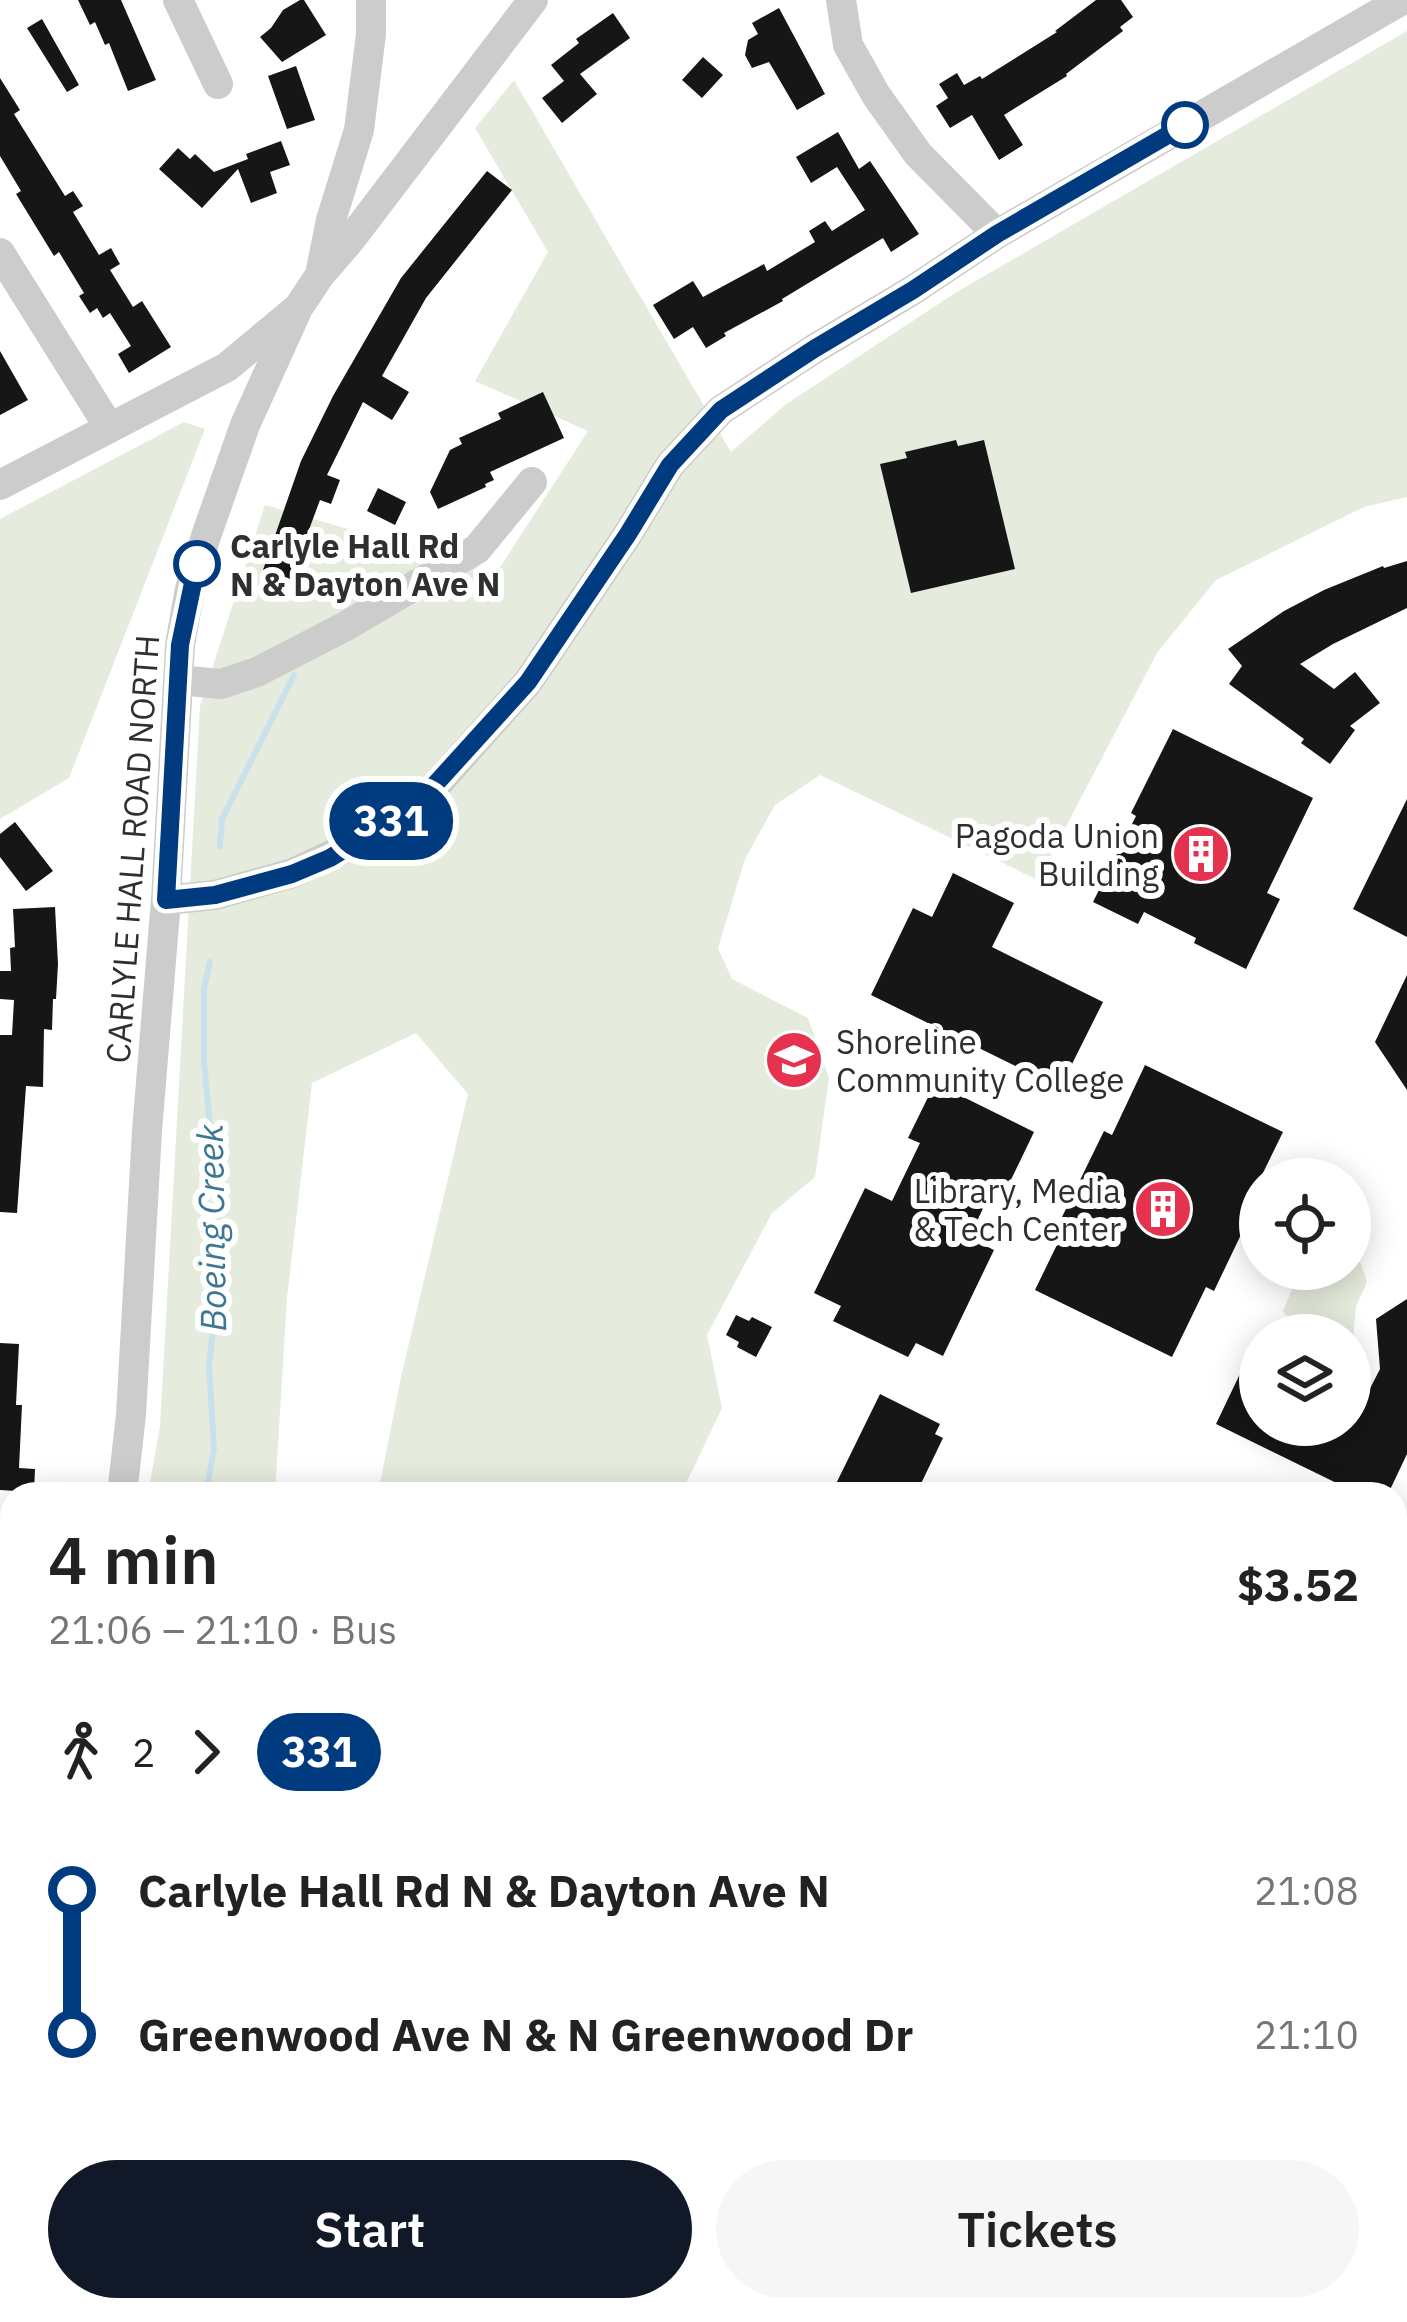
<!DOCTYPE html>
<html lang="en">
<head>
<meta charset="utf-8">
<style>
	body { margin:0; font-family:"IBM Plex Sans",sans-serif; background:#f6f6f6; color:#222; height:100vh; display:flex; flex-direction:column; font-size:45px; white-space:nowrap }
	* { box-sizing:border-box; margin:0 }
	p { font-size:39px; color:#767676 }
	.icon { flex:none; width:66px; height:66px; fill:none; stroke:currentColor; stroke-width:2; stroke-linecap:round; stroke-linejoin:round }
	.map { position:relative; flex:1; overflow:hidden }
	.drawer { position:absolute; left:0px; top:1482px; width:1407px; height:840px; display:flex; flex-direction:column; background:#fff; border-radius:36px 36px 0 0; box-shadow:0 6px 30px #0003 }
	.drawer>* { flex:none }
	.badge { padding:0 24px; border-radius:39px; font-size:42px; line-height:78px }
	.buttons { position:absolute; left:1239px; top:1158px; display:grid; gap:24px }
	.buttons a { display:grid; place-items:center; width:132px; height:132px; border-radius:50%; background:#fff; box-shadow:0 6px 30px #0003; font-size:60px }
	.map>.badge { position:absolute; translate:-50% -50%; box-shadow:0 0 0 6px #fff }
	.legs { display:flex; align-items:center; gap:18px; height:132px; padding:0 48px; font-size:39px }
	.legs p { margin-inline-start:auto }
	.summary { display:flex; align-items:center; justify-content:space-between; height:204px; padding:0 48px }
	h1 { font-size:66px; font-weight:600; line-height:90px }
	.cta { display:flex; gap:24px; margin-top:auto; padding:24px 48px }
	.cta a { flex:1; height:138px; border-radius:72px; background:#111827; color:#fff; font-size:48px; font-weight:600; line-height:138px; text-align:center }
	.cta a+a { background:#f6f6f6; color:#222 }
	ul { padding:0 48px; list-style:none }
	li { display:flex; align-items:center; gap:42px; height:144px; font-size:45px }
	li i { display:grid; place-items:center; width:18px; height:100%; margin:0 15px; background:currentColor }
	li i::after { content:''; width:30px; height:30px; margin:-15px; border:9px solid; border-radius:50%; background:#fff }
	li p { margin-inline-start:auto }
	li:first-child i { background:linear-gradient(#0000 50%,currentColor 0) }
	li:last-child i { background:linear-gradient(currentColor 50%,#0000 0) }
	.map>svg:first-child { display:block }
	.green { fill:#e6ecdd }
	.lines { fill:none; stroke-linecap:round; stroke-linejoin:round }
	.stream { stroke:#c9e1ec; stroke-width:6 }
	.building { fill:#161616 }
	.minor { stroke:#ccc; stroke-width:30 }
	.line-1-casing { stroke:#fff; stroke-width:27 }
	.line-1 { stroke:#003b80; stroke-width:18 }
	.stop-1-dot { fill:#fff; stroke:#003b80; stroke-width:6 }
	.labels { text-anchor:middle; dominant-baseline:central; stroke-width:12; stroke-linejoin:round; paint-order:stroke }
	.stop-label { font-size:33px; font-weight:bold; fill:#2f2f2f; stroke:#fff; text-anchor:start }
	.poi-label { font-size:33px; fill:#2f2f2f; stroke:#fff; text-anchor:end }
	.street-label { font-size:33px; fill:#2f2f2f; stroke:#fff }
	.water-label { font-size:36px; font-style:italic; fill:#3d7792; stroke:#fff }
</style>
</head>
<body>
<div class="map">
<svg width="1407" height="2322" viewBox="0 0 1407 2322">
	<rect width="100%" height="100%" fill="#fff"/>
	<path class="green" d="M1407,31V497L1364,507L1216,580L1157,653L1038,880L820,775L775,805L745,859L718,948L732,979L808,1018L829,1078L815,1177L772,1213L707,1335L722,1408L681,1494H378L401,1377L468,1094L416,1033L312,1083L287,1298L275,1494H148L160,1426L200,706L265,505L497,572L588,431L475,381L548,252L475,128L514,80L731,452L785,405L955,293Z
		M184,422L205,429L69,778L0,819V519Z
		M1350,1252L1361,1264L1367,1282L1356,1306L1353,1340H1350V1335H1328L1295,1328L1283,1311L1293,1287L1292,1269H1350Z
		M12,1943V2310H1395V2221L1407,2226V2322H0V1972Z"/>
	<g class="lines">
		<path class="stream" d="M220,846L222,819L294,675
			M206,1494L214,1448L209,1366L217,1287L212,1235L204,1208L213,1157L204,1062V989L210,962
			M0,2180L12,2166"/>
	</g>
	<path class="building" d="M78,0H121L156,80L128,91L109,43L105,45L95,22L90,25Z
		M300,0H304L326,35L282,62L260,37L271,28L283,10Z
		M1096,0H1121L1133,17L1120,27L1123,31L1066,74L1067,76L1004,115L1023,145L999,160L972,115L950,128L936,106L948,98L939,84L957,73L964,85L980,76L982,79L1057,32L1055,31Z
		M779,8L825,94L797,110L769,62L752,68L745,55L748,40L758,34L752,23Z
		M613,13L630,38L580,74L597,94L562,123L542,98L564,81L551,65L579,43L576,39Z
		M42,19L79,85L67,92L27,28Z
		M703,57L723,75L702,98L682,80Z
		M296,66L315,120L287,129L268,76Z
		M0,78L20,110L14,114L65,196L73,191L83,206L73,212L99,255L111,248L120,264L110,270L133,307L142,301L171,347L129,373L118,354L131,346L110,313L103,318L97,308L90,313L79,296L84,293L59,252L54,256L16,194L21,191L0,156Z
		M838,132L859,169L870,161L919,234L891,252L883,238L782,299L783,301L724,333L726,336L706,348L693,327L674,339L653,305L693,281L703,297L764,264L767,271L815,242L809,231L825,221L832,231L865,210L837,167L811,183L796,157Z
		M281,141L290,165L270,172L277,193L251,203L238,169L202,208L159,169L178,148L190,159L195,154L214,172L248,159L246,154Z
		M487,171L512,190L426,298L382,376L409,392L392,420L363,402L327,475L340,480L331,504L320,500L307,535L311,536L296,581L263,570L301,461L333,396L401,278Z
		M0,351L28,400L0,415Z
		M543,392L564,438L490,472L494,480L485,484L486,487L438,509L430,492L450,450L462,444L459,438L501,419L498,413Z
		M956,440L958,446L984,440L1015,569L911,593L880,464L907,458L905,452Z
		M378,488L406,502L395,525L367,511Z
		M1407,561V608L1333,644L1300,664L1334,689L1355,672L1380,703L1350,726L1355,730L1330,764L1301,743L1304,739L1229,684L1242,666L1228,649L1284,611L1324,590L1383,566L1384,568Z
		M1173,729L1313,798L1267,893L1280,899L1246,969L1194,943L1196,938L1144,912L1138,924L1093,902L1136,816L1131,813Z
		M1407,799V937L1353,909Z
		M15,822L53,871L26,891L0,857V834Z
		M953,873L1014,903L992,947L1103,1002L1060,1088L871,995L913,908L932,917Z
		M55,907L58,964L56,999H53L52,1030L44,1029L43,1087L26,1086L17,1213L0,1212V1035H12L14,1000L0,999V971H11L10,948L15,947L13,909Z
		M1407,975V1090L1375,1042Z
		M1145,1065L1283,1132L1260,1179V1226L1248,1220L1214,1291L1206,1287L1172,1357L1035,1290L1069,1220L1062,1217L1104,1131L1112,1135Z
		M935,1083L1034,1132L1008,1186L996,1181L969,1238L994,1250L943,1356L916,1343L908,1357L833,1321L841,1306L814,1293L865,1188L892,1201L920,1143L908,1138Z
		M1407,1299V1454L1388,1494H1359L1216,1424L1260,1332V1425H1350V1406L1359,1410L1380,1369L1376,1319Z
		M736,1315L749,1321L752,1317L772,1327L756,1357L737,1347L739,1342L726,1335Z
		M0,1343L19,1344L16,1405H22L19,1468L35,1469L34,1492L0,1490Z
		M880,1394L940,1424L935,1434L943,1438L916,1494H831Z"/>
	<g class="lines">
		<path class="minor" d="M178,0L218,84
			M841,0L848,45L876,95L918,154L997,234
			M0,253L109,427
			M321,270L331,220L359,130L371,34V0
			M0,485L227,367L298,308L320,275L351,239L533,0
			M178,680L221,684L257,672L346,626L477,549L532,482
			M166,900L215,895L293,873L365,839L399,816L431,791L528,682L628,534L670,465L721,410L814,349L913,290L997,234L1402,0
			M122,1494L131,1415L147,1131L166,900L180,645L190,589L206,536L245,425L298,308
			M0,1904L12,1875"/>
	</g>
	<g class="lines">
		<defs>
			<path id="line-1" d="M197,564L180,645L166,900L215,895L292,874L330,858L399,816L430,790L528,682L628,534L670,465L721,410L814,349L913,290L997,234L1185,125"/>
		</defs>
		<use href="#line-1" class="line-1-casing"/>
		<use href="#line-1" class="line-1"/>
	</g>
	<defs>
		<symbol id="building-disc" viewBox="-11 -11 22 22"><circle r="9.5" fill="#e5324e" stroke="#fff"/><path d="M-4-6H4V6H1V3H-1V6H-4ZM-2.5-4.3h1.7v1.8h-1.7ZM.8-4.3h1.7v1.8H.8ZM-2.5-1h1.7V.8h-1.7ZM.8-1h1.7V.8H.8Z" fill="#fff"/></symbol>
		<symbol id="university-disc" viewBox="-11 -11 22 22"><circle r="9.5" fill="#e5324e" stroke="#fff"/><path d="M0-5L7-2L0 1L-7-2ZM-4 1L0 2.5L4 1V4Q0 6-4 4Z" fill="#fff"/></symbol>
	</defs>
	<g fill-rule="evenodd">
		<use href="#building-disc" x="1168" y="821" width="66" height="66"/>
		<use href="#university-disc" x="761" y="1027" width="66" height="66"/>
		<use href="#building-disc" x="1130" y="1176" width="66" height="66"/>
	</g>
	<g class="stop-1-dot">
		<circle cx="1185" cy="125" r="21"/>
		<circle cx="197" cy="564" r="21"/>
	</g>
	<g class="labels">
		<g class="stop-label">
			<text x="230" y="545">Carlyle Hall Rd<tspan x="230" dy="38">N &amp; Dayton Ave N</tspan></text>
		</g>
		<g class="poi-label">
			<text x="1159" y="835">Pagoda Union<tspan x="1159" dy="38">Building</tspan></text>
			<text x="836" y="1041" text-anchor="start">Shoreline<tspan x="836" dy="38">Community College</tspan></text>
			<text x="1121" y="1190">Library, Media<tspan x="1121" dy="38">&amp; Tech Center</tspan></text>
		</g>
		<g class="street-label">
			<text transform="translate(132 849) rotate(-86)">CARLYLE HALL ROAD NORTH</text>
		</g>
		<g class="water-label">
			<text transform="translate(211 1228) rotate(-91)">Boeing Creek</text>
		</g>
	</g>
</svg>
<div class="buttons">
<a><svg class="icon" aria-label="locate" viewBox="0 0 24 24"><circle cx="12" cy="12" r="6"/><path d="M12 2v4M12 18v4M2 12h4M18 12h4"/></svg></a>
<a><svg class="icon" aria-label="layers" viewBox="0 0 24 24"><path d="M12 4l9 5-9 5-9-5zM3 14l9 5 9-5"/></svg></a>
</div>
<b class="badge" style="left:391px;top:821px;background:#003b80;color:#fff">331</b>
<section class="drawer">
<div class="summary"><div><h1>4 min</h1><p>21:06 – 21:10 · Bus</p></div><b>$3.52</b></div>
<div class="legs"><svg class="icon" aria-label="walk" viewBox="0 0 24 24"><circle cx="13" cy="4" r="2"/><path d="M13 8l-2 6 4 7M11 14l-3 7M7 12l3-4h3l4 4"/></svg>2<svg class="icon" aria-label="forward" viewBox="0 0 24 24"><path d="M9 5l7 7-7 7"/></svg><b class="badge" style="background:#003b80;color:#fff">331</b></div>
<ul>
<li><i style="color:#003b80"></i><b>Carlyle Hall Rd N &amp; Dayton Ave N</b><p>21:08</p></li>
<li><i style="color:#003b80"></i><b>Greenwood Ave N &amp; N Greenwood Dr</b><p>21:10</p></li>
</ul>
<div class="cta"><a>Start</a><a>Tickets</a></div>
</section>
</div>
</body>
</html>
